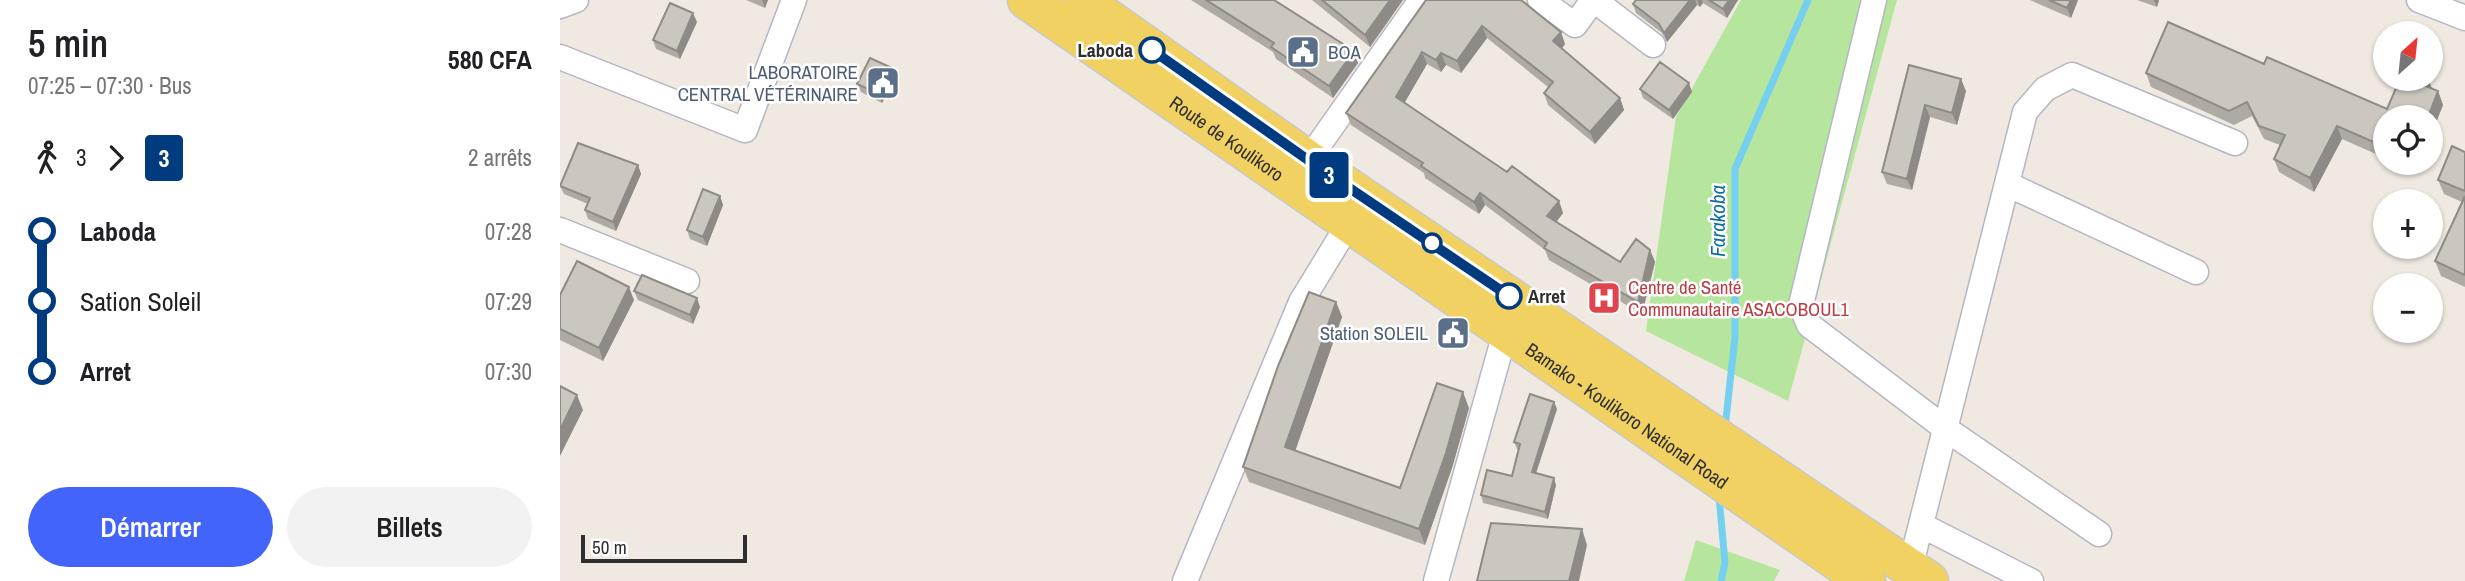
<!DOCTYPE html>
<html lang="fr">
<head>
<meta charset="utf-8">
<style>
	body { margin:0; font-family:"Archivo Narrow",sans-serif; background:#f2f2f2; color:#202124; height:100vh; display:flex; flex-direction:column; font-size:26px; white-space:nowrap }
	* { box-sizing:border-box; margin:0 }
	p { font-size:23px; color:#757577 }
	.icon { flex:none; width:38px; height:38px; fill:none; stroke:currentColor; stroke-width:2; stroke-linecap:round; stroke-linejoin:round }
	.map { position:relative; flex:1; overflow:hidden }
	.details { display:flex; flex-direction:column; background:#fff; width:560px }
	.details>* { flex:none }
	.badge { padding:0 14px; border-radius:5px; font-size:24px; line-height:46px }
	.needle { width:46px; rotate:27deg }
	.controls { position:absolute; left:1813px; top:21px; display:grid; gap:14px }
	.controls a { display:grid; place-items:center; width:70px; height:70px; border-radius:50%; background:#fff; box-shadow:0 2px 5px #0004; font-size:35px }
	.scale { position:absolute; left:21px; bottom:18px; width:166px; box-sizing:border-box; padding-left:7px; border:4px solid #2e2e2e; border-top:0; font-size:19px; line-height:24px; white-space:nowrap; color:#2e2e2e; -webkit-text-stroke:5px #fff; paint-order:stroke }
	.map>.badge { position:absolute; translate:-50% -50%; box-shadow:0 0 0 4px #fff }
	.legs { display:flex; align-items:center; gap:10px; height:77px; padding:0 28px; font-size:23px }
	.legs p { margin-inline-start:auto }
	.overview { display:flex; align-items:center; justify-content:space-between; height:119px; padding:0 28px }
	h1 { font-size:38px; font-weight:600; line-height:52px }
	.primary-button { display:flex; gap:14px; margin-top:auto; padding:14px 28px }
	.primary-button a { flex:1; height:80px; border-radius:42px; background:#4264fb; color:#fff; font-size:28px; font-weight:600; line-height:80px; text-align:center }
	.primary-button a+a { background:#f2f2f2; color:#202124 }
	ul { padding:0 28px; list-style:none }
	li { display:flex; align-items:center; gap:24px; height:70px; font-size:26px }
	li i { display:grid; place-items:center; width:10px; height:100%; margin:0 9px; background:currentColor }
	li i::after { content:''; width:18px; height:18px; margin:-9px; border:5px solid; border-radius:50%; background:#fff }
	li p { margin-inline-start:auto }
	li:first-child i { background:linear-gradient(#0000 50%,currentColor 0) }
	li:last-child i { background:linear-gradient(currentColor 50%,#0000 0) }
	main { display:flex; flex:1; min-height:0 }
	.map>svg:first-child { display:block }
	.green { fill:#b6e59e }
	.lines { fill:none; stroke-linecap:round; stroke-linejoin:round }
	.stream { stroke:#75cff0; stroke-width:7 }
	.minor-casing { stroke:#b4b7c1; stroke-width:27 }
	.primary-casing { stroke:#c9c9c9; stroke-width:41 }
	.minor { stroke:#fff; stroke-width:24 }
	.primary { stroke:#f2d163; stroke-width:38 }
	.wall { fill:#afaba4 }
	.shaded-wall { fill:#8e8b86 }
	.building { fill:#cbc7bf; stroke:#8e8b86; stroke-width:2 }
	.line-1-casing { stroke:#fff; stroke-width:16 }
	.line-1 { stroke:#003b80; stroke-width:10 }
	.stop-1-dot { fill:#fff; stroke:#003b80; stroke-width:3.5 }
	.labels { text-anchor:middle; dominant-baseline:central; stroke-width:5; stroke-linejoin:round; paint-order:stroke }
	.stop-label { font-size:19px; font-weight:bold; fill:#2e2e2e; stroke:#fff; text-anchor:end }
	.service-label { font-size:19px; fill:#4e5e75; stroke:#fff; text-anchor:end }
	.street-label { font-size:19px; fill:#2e2e2e; stroke:#fff }
	.health-label { font-size:19px; fill:#be3a42; stroke:#fff; text-anchor:start }
	.water-label { font-size:21px; font-style:italic; fill:#0d6fa3; stroke:#fff }
</style>
</head>
<body>
<main>
<section class="details">
<div class="overview"><div><h1>5 min</h1><p>07:25 – 07:30 · Bus</p></div><b>580 CFA</b></div>
<div class="legs"><svg class="icon" aria-label="walk" viewBox="0 0 24 24"><circle cx="13" cy="4" r="2"/><path d="M13 8l-2 6 4 7M11 14l-3 7M7 12l3-4h3l4 4"/></svg>3<svg class="icon" aria-label="forward" viewBox="0 0 24 24"><path d="M9 5l7 7-7 7"/></svg><b class="badge" style="background:#003b80;color:#fff">3</b><p>2 arrêts</p></div>
<ul>
<li><i style="color:#003b80"></i><b>Laboda</b><p>07:28</p></li>
<li><i style="color:#003b80"></i><span>Sation Soleil</span><p>07:29</p></li>
<li><i style="color:#003b80"></i><b>Arret</b><p>07:30</p></li>
</ul>
<div class="primary-button"><a>Démarrer</a><a>Billets</a></div>
</section>
<div class="map">
<svg width="1905" height="581" viewBox="0 0 1905 581">
	<rect width="100%" height="100%" fill="#efe9e1"/>
	<path class="green" d="M1181,0H1337L1228,401L1086,331L1116,117Z
		M1136,540L1220,570L1214,581H1124Z"/>
	<g class="lines">
		<path class="stream" d="M1165,428L1175,337V169L1248,0
			M1159,496L1165,563L1161,581"/>
		<defs>
			<path id="minor" d="M980,0L1015,25L1033,0
				M1034,0L1093,45
				M1314,0L1241,305L1249,325L1386,429L1539,534
				M1859,0L1905,18
				M0,6L16,0
				M0,57L185,130L234,0
				M748,160L861,0
				M1447,184L1636,272
				M0,230L127,281
				M1361,525L1471,581
				M1350,568L1465,112L1485,89L1512,75L1675,143
				M625,581L741,302L788,225
				M876,581L945,333L953,320"/>
			<g id="primary">
				<path id="s1" d="M467,0L1306,581"/>
				<path d="M522,0L748,160L1369,581"/>
			</g>
		</defs>
		<use href="#minor" class="minor-casing"/>
		<use href="#primary" class="primary-casing"/>
		<use href="#minor" class="minor"/>
		<use href="#primary" class="primary"/>
	</g>
	<path class="wall" d="M186,0H208L205,8Z
		M631,0H714L798,63L773,98L716,59L713,52Z
		M752,0H843L810,47Z
		M866,0L1005,44L1002,49L1060,98L1064,110L1035,144L988,105L984,93L988,87L927,38L901,73L886,65L881,72L867,64L844,103L947,172L999,201L1003,213L996,222L1060,262L1090,250L1095,262L1082,314L989,260L985,250L925,205L919,214L865,178L864,173L791,125L786,113Z
		M1076,0H1178L1167,18L1143,3L1140,7L1137,5L1107,42L1102,33L1076,13L1073,4Z
		M1470,0H1518L1511,18Z
		M1577,0H1599L1597,7Z
		M137,22L120,59L96,49L93,40Z
		M1349,65L1406,91L1397,125L1370,117L1352,190L1327,184L1322,172Z
		M1586,73L1827,109L1840,79H1868L1872,89L1878,91L1883,105L1871,135V117H1825V158L1782,139L1754,192L1719,172L1714,159L1720,145L1704,139L1692,116L1674,125L1591,87Z
		M335,77L322,103L301,92L297,84Z
		M1080,89L1132,92L1113,119L1083,98Z
		M1905,152V287L1881,276L1875,261L1902,202L1884,194L1878,180Z
		M1836,163H1854L1850,169Z
		M78,165L81,174L56,231L28,219L25,210L28,204L4,194L0,186Z
		M160,196L163,205L147,246L130,239L127,230Z
		M74,291L140,307L133,324L78,300Z
		M0,295L74,300L43,361L0,340Z
		M776,302L782,317L735,451L840,488L909,408L892,468L865,545L689,482L683,467Z
		M994,402L997,409L976,473L996,485L988,519L923,503L921,495L952,476L958,450L957,449L954,442Z"/>
	<path class="shaded-wall" d="M202,0H208L205,8Z
		M830,0H843L810,47L805,35Z
		M1130,0H1135L1137,5L1107,42L1104,33Z
		M1137,0H1142L1143,3L1140,7Z
		M1169,0H1178L1167,18L1163,9Z
		M1511,0H1518L1511,18L1507,8Z
		M1594,0H1599L1597,7Z
		M133,13L137,22L120,59L117,51Z
		M922,26L927,38L901,73L897,61Z
		M1001,32L1005,44L997,54L993,41Z
		M794,51L798,63L773,98L769,86Z
		M862,52L867,64L841,109L836,97Z
		M881,53L886,65L881,72L876,60Z
		M332,68L335,77L322,103L319,94Z
		M1401,79L1406,91L1397,125L1392,113Z
		M1865,79H1868L1872,89L1863,85Z
		M1129,83L1132,92L1113,119L1109,110Z
		M1878,91L1883,105L1871,135V117H1868Z
		M1060,98L1064,110L1035,144L1030,132Z
		M1365,105L1370,117L1352,190L1347,179Z
		M1777,126L1782,139L1754,192L1750,178Z
		M1848,163H1854L1850,169Z
		M78,165L81,174L56,231L53,222Z
		M920,193L925,205L919,214L914,202Z
		M160,196L163,205L147,246L143,237Z
		M999,201L1003,213L992,228L987,216Z
		M1090,250L1095,262L1082,314L1078,302Z
		M69,287L74,300L43,361L39,348Z
		M137,298L140,307L133,324L130,315Z
		M776,302L782,317L731,463L725,447Z
		M903,392L909,408L892,468L865,545L859,529Z
		M17,395L23,410L0,456V430Z
		M994,402L997,409L974,479L972,472Z
		M994,478L996,485L988,519L985,512Z
		M1022,529L1027,545L1019,581H1009Z"/>
	<path class="building" d="M646,0H714L794,51L769,86L711,47L714,43Z
		M762,0H830L805,35Z
		M866,0H961L1001,32L993,41L1060,98L1030,132L984,93L993,82L922,26L897,61L881,53L876,60L862,52L836,97L947,172L952,166L999,201L987,216L1060,262L1076,239L1090,250L1078,302L984,248L987,243L920,193L914,202L861,166L863,163L786,113Z
		M1076,0H1130L1104,33L1099,24L1073,4Z
		M1149,0H1169L1163,9Z
		M1489,0H1511L1507,8Z
		M110,3L133,13L117,51L93,40Z
		M1608,22L1704,64L1707,57L1827,109L1840,79H1865L1863,85L1878,91L1868,117H1825V147L1777,126L1750,178L1714,159L1725,135L1699,126L1687,102L1669,111L1586,73Z
		M310,58L332,68L319,94L297,84Z
		M1100,62L1129,83L1109,110L1080,89Z
		M1349,65L1401,79L1392,113L1365,105L1347,179L1322,172Z
		M18,143L78,165L53,222L25,210L30,198L0,186Z
		M1892,146L1905,152V191L1878,180Z
		M143,189L160,196L143,237L127,230Z
		M1905,196V275L1875,261Z
		M17,261L69,287L39,348L0,329V295Z
		M82,275L137,298L130,315L74,291Z
		M749,292L776,302L725,447L840,488L877,383L903,392L886,453L859,529L683,467L718,366Z
		M0,386L17,395L0,430Z
		M970,394L994,402L972,472L994,478L985,512L921,495L927,470L952,476L960,444L954,442Z
		M931,523L1022,529L1009,581H917Z"/>
	<g class="lines">
		<defs>
			<path id="line-1" d="M592,50L748,160L949,296"/>
		</defs>
		<use href="#line-1" class="line-1-casing"/>
		<use href="#line-1" class="line-1"/>
	</g>
	<defs>
		<symbol id="civic-square" viewBox="-11 -11 22 22"><rect x="-9" y="-9" width="18" height="18" rx="4" fill="#5c6f8a" stroke="#fff"/><path d="M-.6-6.5H3V-4.5H.6V-3L4-1V1h2V6H-6V1h2V-1L-.6-3ZM-1.2 2.5V6h2.4V2.5Z" fill="#fff"/></symbol>
		<symbol id="hospital-square" viewBox="-11 -11 22 22"><rect x="-9" y="-9" width="18" height="18" rx="4" fill="#e0444e" stroke="#fff"/><path d="M-5-5h3v3.5h4V-5h3V5h-3V1.5h-4V5h-3Z" fill="#fff"/></symbol>
	</defs>
	<g fill-rule="evenodd">
		<use href="#civic-square" x="724" y="33" width="38" height="38"/>
		<use href="#civic-square" x="304" y="64" width="38" height="38"/>
		<use href="#hospital-square" x="1025" y="279" width="38" height="38"/>
		<use href="#civic-square" x="874" y="314" width="38" height="38"/>
	</g>
	<g class="stop-1-dot">
		<circle cx="592" cy="50" r="12"/>
		<circle cx="872" cy="243" r="9"/>
		<circle cx="949" cy="296" r="12"/>
	</g>
	<g class="labels">
		<g class="stop-label">
			<text x="573" y="50">Laboda</text>
			<text x="968" y="296" text-anchor="start">Arret</text>
		</g>
		<g class="service-label">
			<text x="768" y="52" text-anchor="start">BOA</text>
			<text x="298" y="72">LABORATOIRE<tspan x="298" dy="22">CENTRAL VÉTÉRINAIRE</tspan></text>
			<text x="868" y="333">Station SOLEIL</text>
		</g>
		<g class="street-label">
			<text stroke="none"><textPath href="#s1" startOffset="243">Route de Koulikoro</textPath></text>
			<text stroke="none"><textPath href="#s1" startOffset="730">Bamako - Koulikoro National Road</textPath></text>
		</g>
		<g class="health-label">
			<text x="1068" y="287">Centre de Santé<tspan x="1068" dy="22">Communautaire ASACOBOUL1</tspan></text>
		</g>
		<g class="water-label">
			<text transform="translate(1157 221) rotate(-90)">Farakoba</text>
		</g>
	</g>
</svg>
<div class="controls">
<a><svg class="needle" viewBox="-14 -14 28 28"><path d="M0-13l5 13h-10z" fill="#e53935"/><path d="M0 13l5-13h-10z" fill="#757577"/></svg></a>
<a><svg class="icon" aria-label="locate" viewBox="0 0 24 24"><circle cx="12" cy="12" r="6"/><path d="M12 2v4M12 18v4M2 12h4M18 12h4"/></svg></a>
<a>+</a>
<a>−</a>
</div>
<div class="scale">50 m</div>
<b class="badge" style="left:769px;top:175px;background:#003b80;color:#fff">3</b>
</div>
</main>
</body>
</html>
